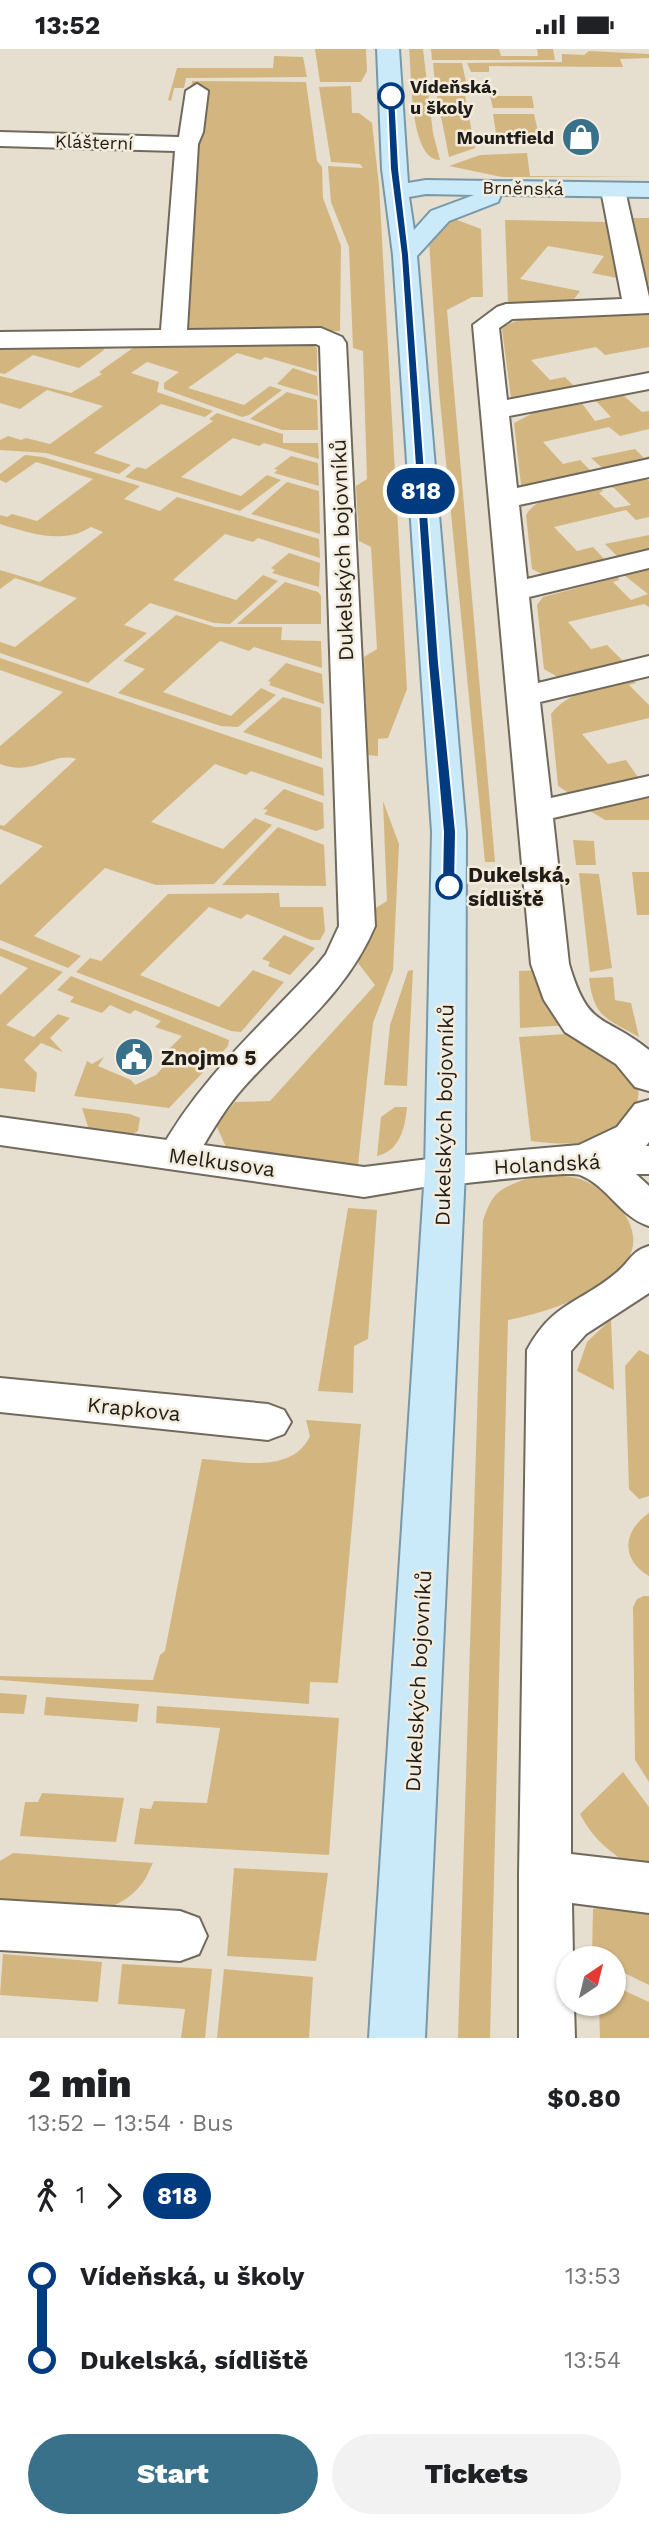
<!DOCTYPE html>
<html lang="en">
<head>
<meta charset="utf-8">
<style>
	body { margin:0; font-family:"Work Sans",sans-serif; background:#f2f2f2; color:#202124; height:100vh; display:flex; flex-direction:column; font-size:26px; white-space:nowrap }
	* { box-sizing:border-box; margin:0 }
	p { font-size:23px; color:#757577 }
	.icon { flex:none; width:38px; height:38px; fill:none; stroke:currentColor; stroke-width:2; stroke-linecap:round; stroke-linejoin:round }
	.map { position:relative; height:1989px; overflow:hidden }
	.drawer { display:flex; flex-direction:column; background:#fff; flex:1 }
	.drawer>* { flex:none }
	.badge { padding:0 14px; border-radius:23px; font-size:24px; line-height:46px }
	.needle { width:46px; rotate:35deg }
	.buttons { position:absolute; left:556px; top:1897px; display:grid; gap:14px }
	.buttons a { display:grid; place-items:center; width:70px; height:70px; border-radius:50%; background:#fff; box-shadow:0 2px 5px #0004; font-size:35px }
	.map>.badge { position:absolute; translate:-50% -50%; box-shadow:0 0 0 4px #fff }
	.legs { display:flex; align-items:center; gap:10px; height:77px; padding:0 28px; font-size:23px }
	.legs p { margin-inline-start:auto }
	.summary { display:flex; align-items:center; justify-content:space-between; height:119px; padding:0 28px }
	h1 { font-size:38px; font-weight:800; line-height:52px }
	.primary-button { display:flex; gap:14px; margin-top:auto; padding:14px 28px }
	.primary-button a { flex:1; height:80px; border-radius:42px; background:#39718b; color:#fff; font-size:28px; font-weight:800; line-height:80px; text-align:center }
	.primary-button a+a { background:#f2f2f2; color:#202124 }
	ul { padding:0 28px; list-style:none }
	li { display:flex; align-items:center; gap:24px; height:84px; font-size:26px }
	li i { display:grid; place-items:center; width:10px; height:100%; margin:0 9px; background:currentColor }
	li i::after { content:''; width:18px; height:18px; margin:-9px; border:5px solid; border-radius:50%; background:#fff }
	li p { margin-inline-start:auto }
	li:first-child i { background:linear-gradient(#0000 50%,currentColor 0) }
	li:last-child i { background:linear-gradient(currentColor 50%,#0000 0) }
	.status { display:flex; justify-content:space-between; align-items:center; height:49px; padding:0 35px; background:#fff; direction:ltr }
	.status svg { height:19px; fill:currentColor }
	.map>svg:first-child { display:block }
	.green { fill:#d3b67f }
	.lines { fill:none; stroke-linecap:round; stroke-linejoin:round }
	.street-casing { stroke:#70695c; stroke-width:4 }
	.secondary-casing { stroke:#70695c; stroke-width:4 }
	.primary-casing { stroke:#7898a8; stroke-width:4 }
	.street { fill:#fff; fill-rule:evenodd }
	.secondary { fill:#fff; fill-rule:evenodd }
	.primary { fill:#cae9f9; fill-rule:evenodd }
	.line-1 { fill:#003b80; stroke:#fff; stroke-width:2 }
	.stop-1-dot { fill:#fff; stroke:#003b80; stroke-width:3.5 }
	.labels { text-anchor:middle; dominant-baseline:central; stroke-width:5; stroke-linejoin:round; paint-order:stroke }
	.far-stop-label { font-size:18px; font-weight:bold; fill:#201d18; stroke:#f3ebdc; text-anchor:start }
	.far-poi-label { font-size:18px; font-weight:bold; fill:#201d18; stroke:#f3ebdc; text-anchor:end }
	.far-street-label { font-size:18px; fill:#201d18; stroke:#f3ebdc }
	.street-label { font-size:21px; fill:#201d18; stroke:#f3ebdc }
	.stop-label { font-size:21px; font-weight:bold; fill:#201d18; stroke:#f3ebdc; text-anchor:start }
	.poi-label { font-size:21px; font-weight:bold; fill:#201d18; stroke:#f3ebdc; text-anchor:start }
</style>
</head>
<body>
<div class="status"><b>13:52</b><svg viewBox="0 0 49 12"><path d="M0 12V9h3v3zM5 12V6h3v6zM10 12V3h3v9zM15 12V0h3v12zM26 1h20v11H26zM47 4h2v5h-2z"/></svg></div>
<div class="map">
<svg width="649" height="1989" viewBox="0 0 649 1989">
	<rect width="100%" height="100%" fill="#e6decf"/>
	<path class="green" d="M315,0H366L367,22L361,33H320Z
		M409,0H423L433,84L440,111C409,111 412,24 409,0Z
		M431,0H499L501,7H538L537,0H553L555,11H432Z
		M589,2L649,5V9L620,10L623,18L489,17V23H471L467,14L562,13V5L584,6Z
		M274,7L303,8L307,28L186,29L184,39H174L171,52L168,51L177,19H273Z
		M433,14H462L466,33L435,34Z
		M192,32L306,33L317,112L322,118L323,149L341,197L340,282L269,284L186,281L183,278L203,41L191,40Z
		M351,37L352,64H359L372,74L379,136L407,640L388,689L378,690V707L367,706L364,608L377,600L371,498L359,492L356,437L367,430L363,302L353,299L349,198L331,153L328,117L363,119L360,115L331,113L319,38Z
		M465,47L475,99L449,108L437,47Z
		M490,47H532L534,59H493Z
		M493,65H534L540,91H497Z
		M527,104L530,127L649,128H502L449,117L480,106Z
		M449,168L481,180L483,248H472L447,261L495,813H485L439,341L429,192Z
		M633,169H649V236L646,232Z
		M505,171L607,173L617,229L592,224L604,207L548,197L520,230L580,242L572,253L508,254Z
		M649,266V298L605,306L596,298L531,311L550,331L565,328L578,341L523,353L511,349L502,280C520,259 619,266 649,266Z
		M140,294H308L317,299V323L265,308L261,311L237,304L188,339L244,356L270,337L282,341L249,366L242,368L164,340V334L179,323L147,313L131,324L159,333L157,343L213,362L205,368L161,355L94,404L131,416L119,425L46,404L0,401V391L8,387L21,391L26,389L50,395L103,357L47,341L20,360L0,354V327L71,344L102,325L99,323Z
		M102,295L104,301L79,319L33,306L5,325L0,324V296Z
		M293,319L317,327L318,347L277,335Z
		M287,343L317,351L318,381H282L250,370Z
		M622,345L642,363L649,362V380L620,387L609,378L543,393L563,415L580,411L595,426L533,440L521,436L514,374L537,362L581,353L595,372L611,368L597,353L588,351Z
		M217,364L283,385V394H318L319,410L264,394L259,397L233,389L181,428L241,447L267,426L281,431L240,462L125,428L137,418L146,420L213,372L209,370Z
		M635,400L644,409L649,407V414L608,424L591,409Z
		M25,406L43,408L140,437L124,450L160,462L177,448L319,490L320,509L258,489L253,493L225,485L173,531L236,551L263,526L278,532L230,575L214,574L150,554L124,576L147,584L88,634L0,604V593L15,598L77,549L15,529L0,540V521L40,533L103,483L91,478C63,496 29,484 0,475V466L7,468L12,465L37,472L93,430L36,413L6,434L0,431V425Z
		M291,407L318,414L319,437L274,424L278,421L274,420Z
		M644,428L649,432V468L636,471L626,461L554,478L577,502L593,498L608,514L548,528L532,520L526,466C538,444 578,443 600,438L603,442L599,444L615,459L631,456L614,439L605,437Z
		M287,433L319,442L320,485L251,465Z
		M649,486V505L621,511L605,495Z
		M289,504L320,514L319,538L272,524L275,521L271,519Z
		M649,520V558L644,555L568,573L591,600L607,596L626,615L561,630L544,620L537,556L543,548L618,528L619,531L613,533L631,551L648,545L624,526Z
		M285,533L318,543L321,547V575H237Z
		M176,566L215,578H282L281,591L321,592L322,619L254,598L249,602L220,592L163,643L231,667L261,639L276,646L238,678L221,677L118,644L145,620L123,612Z
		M0,609L323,719L324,747L251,722L246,726L215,715L151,773L223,800L255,769L272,776L214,835L156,836L105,819L34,887L81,907L68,919L0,891V836L43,797L0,780V776L4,777L76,710C54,702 33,728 0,715V697L63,643L0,621Z
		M286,614L322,625L324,655L269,636L271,633L268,632Z
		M633,631L636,634L629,636L649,656V669L582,685L608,715L626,711L640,731L572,746L558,737L551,665C570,640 603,638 633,631Z
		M283,648L321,659L322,710L243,683Z
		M284,740L323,754L324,779L316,782L264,765L268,761L263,760Z
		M649,747V771H605L587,760Z
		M383,752L399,795L393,921L373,974L358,1116L226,1098L216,1076L235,1053L270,1052L375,936L358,914L371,884L374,860L387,852Z
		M278,778L324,796L326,837L222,836Z
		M573,791L594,792L596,816H576Z
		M632,823H649V866H637Z
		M579,824L599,825L612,919L590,923Z
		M279,844L280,858H323L325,882L320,891H311L247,865L241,870L209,858L140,926L219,958L253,921L284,933L241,983L231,982L76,923L90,909L101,912L168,845Z
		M284,886L315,899L290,926L268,917L270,913L262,910Z
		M0,899L63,923L6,976L34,988L58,965L70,969L50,989L63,1003L41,994L24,1011L37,1024L35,1043L0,1039V946L28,919L0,907Z
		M413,921L407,1037L384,1036L390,976L408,922Z
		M547,921L570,976L520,979L519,922Z
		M71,927L229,991L228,997L169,1059L74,1047L87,1012L92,1015L104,1008L98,1017L131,1031L135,1036L156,1026L177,1003L169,1000L182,987L155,978L161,972L135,961L130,965L110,956L102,964L70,953L74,948L57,941Z
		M613,928L615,951L631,954L639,988C606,969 594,969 589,929Z
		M582,984C596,993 615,1002 627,1014C635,1021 640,1038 638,1049C632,1100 570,1097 531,1092L519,988Z
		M395,1058H407C405,1079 400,1102 377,1107L381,1068Z
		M82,1059L130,1065L140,1069L138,1082L130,1086L89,1081Z
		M531,1128C547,1127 565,1125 580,1130C609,1141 649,1178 627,1212C607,1245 543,1264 508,1271L490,1989H458L483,1172C493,1140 502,1139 531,1128Z
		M348,1159L377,1161L368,1290L354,1297L353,1344L318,1342Z
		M611,1270L614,1341L577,1322L587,1293Z
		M639,1301L649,1306V1447L639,1450L629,1440L625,1317Z
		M306,1371L361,1375L338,1634L310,1633L309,1655L0,1631V1627L153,1631L160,1606L165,1602L202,1410C237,1412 292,1426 310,1387Z
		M649,1464V1527C620,1510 623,1482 649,1464Z
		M644,1547H649V1733L635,1711L633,1558L637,1550Z
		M0,1644L27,1646L24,1665L0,1664Z
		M46,1648L139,1655L137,1673L44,1666Z
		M157,1657L339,1669L329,1806L134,1795L140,1759L151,1760L154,1752L207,1754L220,1679L156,1674Z
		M623,1723L649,1758V1814L640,1823C615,1806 594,1793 580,1765Z
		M42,1744L124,1749L116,1793L20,1787L25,1753H38Z
		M13,1804L153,1814C149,1821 146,1831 140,1837C107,1877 44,1863 0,1860V1812Z
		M234,1819L328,1824L316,1912L227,1907Z
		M607,1857L649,1862V1936L614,1919V1909L592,1908L593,1860Z
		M3,1905L102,1913L98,1953L0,1946Z
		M122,1915L212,1920L205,1989H181L185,1960L118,1955Z
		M224,1920L313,1928L309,1989H217Z
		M614,1937L649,1953V1989H600L599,1955H614Z"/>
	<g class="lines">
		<defs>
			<path id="street" d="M197,35L208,42L203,83L198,95L187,281L321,279L342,288L346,294L375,877C346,946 291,985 243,1039C222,1063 208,1089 192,1116L178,1120L164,1116L158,1106C198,1031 260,978 317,916L326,905L339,877L320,297L316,295L0,299V283L161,281L175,102L0,97V83L179,88L186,42Z
				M613,134L621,136L625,141L649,248V264L512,270L499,279L507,351L649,324V340L509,367L517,439L649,410V428L519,456L527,530L649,501V519L529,548L538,634L649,607V627L540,653L551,749L649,727V747L553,769L569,915C589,982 603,964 649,1001V1042L635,1038L616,1015L565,983L544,951L531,915L473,276L497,258L506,255L622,250L601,141L605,136Z
				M649,1051V1093L646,1097H649V1125H636L649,1137V1177C620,1168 608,1137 580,1126C568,1121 466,1135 445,1136L431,1132L425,1122L431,1112L445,1108L579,1096L617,1078L635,1055Z
				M649,1197V1244L586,1285L571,1302V1805L649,1814V1864L572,1854L573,1909H569V1955H574L575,1989H519V1826L527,1301C553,1253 579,1255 616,1224C631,1212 630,1203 649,1197Z
				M0,1329L268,1355L284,1361L291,1373L284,1385L268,1391L0,1363Z
				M0,1851L180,1862L199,1869L207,1887L199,1905L180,1912L0,1901Z"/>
			<path id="secondary" d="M0,1068L364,1118L445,1108L459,1112L465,1122L459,1132L364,1148L0,1096Z"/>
			<path id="primary" d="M377,0H399L408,134L426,131L649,134V148L501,146L498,153L449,172L417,207L466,783L465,1122L425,1989H369L425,1122L432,783L393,206L382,120ZM426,145L474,146L431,162L414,181L409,148Z"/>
		</defs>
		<use href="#street" class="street-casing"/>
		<use href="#secondary" class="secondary-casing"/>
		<use href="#primary" class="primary-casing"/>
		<use href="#street" class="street"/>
		<use href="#secondary" class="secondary"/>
		<use href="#primary" class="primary"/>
	</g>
	<path class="line-1" d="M391,44L395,47L399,120L409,206L439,614L456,783L455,837L449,841L442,837L443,783L428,614L401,206L390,120L387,47Z"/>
	<defs>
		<symbol id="shop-disc" viewBox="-11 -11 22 22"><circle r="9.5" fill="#39718b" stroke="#f3ebdc"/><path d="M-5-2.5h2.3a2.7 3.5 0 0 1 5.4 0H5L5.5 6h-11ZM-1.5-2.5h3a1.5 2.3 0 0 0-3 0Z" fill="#fff"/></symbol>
		<symbol id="civic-disc" viewBox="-11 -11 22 22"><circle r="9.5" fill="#39718b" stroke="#f3ebdc"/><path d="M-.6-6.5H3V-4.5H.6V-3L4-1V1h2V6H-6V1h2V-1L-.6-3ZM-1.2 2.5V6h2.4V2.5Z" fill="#fff"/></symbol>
	</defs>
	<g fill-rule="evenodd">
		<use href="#shop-disc" x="559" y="66" width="44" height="44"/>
		<use href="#civic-disc" x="112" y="986" width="44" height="44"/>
	</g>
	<g class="stop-1-dot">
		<circle cx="391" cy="47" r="12"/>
		<circle cx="449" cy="837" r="12"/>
	</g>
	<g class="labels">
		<g class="far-stop-label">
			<text x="410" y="37">Vídeňská,<tspan x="410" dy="21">u školy</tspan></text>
		</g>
		<g class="far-poi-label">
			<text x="554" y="88">Mountfield</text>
		</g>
		<g class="far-street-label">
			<text transform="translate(94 93) rotate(2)">Klášterní</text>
			<text transform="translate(523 139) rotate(1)">Brněnská</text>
		</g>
		<g class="street-label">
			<text transform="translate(342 501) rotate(-92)">Dukelských bojovníků</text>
			<text transform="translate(444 1066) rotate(-89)">Dukelských bojovníků</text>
			<text transform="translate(222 1113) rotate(8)">Melkusova</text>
			<text transform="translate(547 1115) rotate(-3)">Holandská</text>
			<text transform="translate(134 1360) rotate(6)">Krapkova</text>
			<text transform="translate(418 1632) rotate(-87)">Dukelských bojovníků</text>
		</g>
		<g class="stop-label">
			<text x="468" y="825">Dukelská,<tspan x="468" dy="24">sídliště</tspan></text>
		</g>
		<g class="poi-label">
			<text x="161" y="1008">Znojmo 5</text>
		</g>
	</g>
</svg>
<div class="buttons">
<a><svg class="needle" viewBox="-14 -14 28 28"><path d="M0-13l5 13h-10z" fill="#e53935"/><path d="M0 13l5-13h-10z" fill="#757577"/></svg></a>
</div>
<b class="badge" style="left:421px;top:442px;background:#003b80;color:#fff">818</b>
</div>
<section class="drawer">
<div class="summary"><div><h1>2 min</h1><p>13:52 – 13:54 · Bus</p></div><b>$0.80</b></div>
<div class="legs"><svg class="icon" aria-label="walk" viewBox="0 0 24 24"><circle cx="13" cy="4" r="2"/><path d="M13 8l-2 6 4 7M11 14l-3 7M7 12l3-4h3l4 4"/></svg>1<svg class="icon" aria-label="forward" viewBox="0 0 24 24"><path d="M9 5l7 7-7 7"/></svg><b class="badge" style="background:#003b80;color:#fff">818</b></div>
<ul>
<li><i style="color:#003b80"></i><b>Vídeňská, u školy</b><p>13:53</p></li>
<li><i style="color:#003b80"></i><b>Dukelská, sídliště</b><p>13:54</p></li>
</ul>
<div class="primary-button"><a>Start</a><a>Tickets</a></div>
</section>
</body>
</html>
